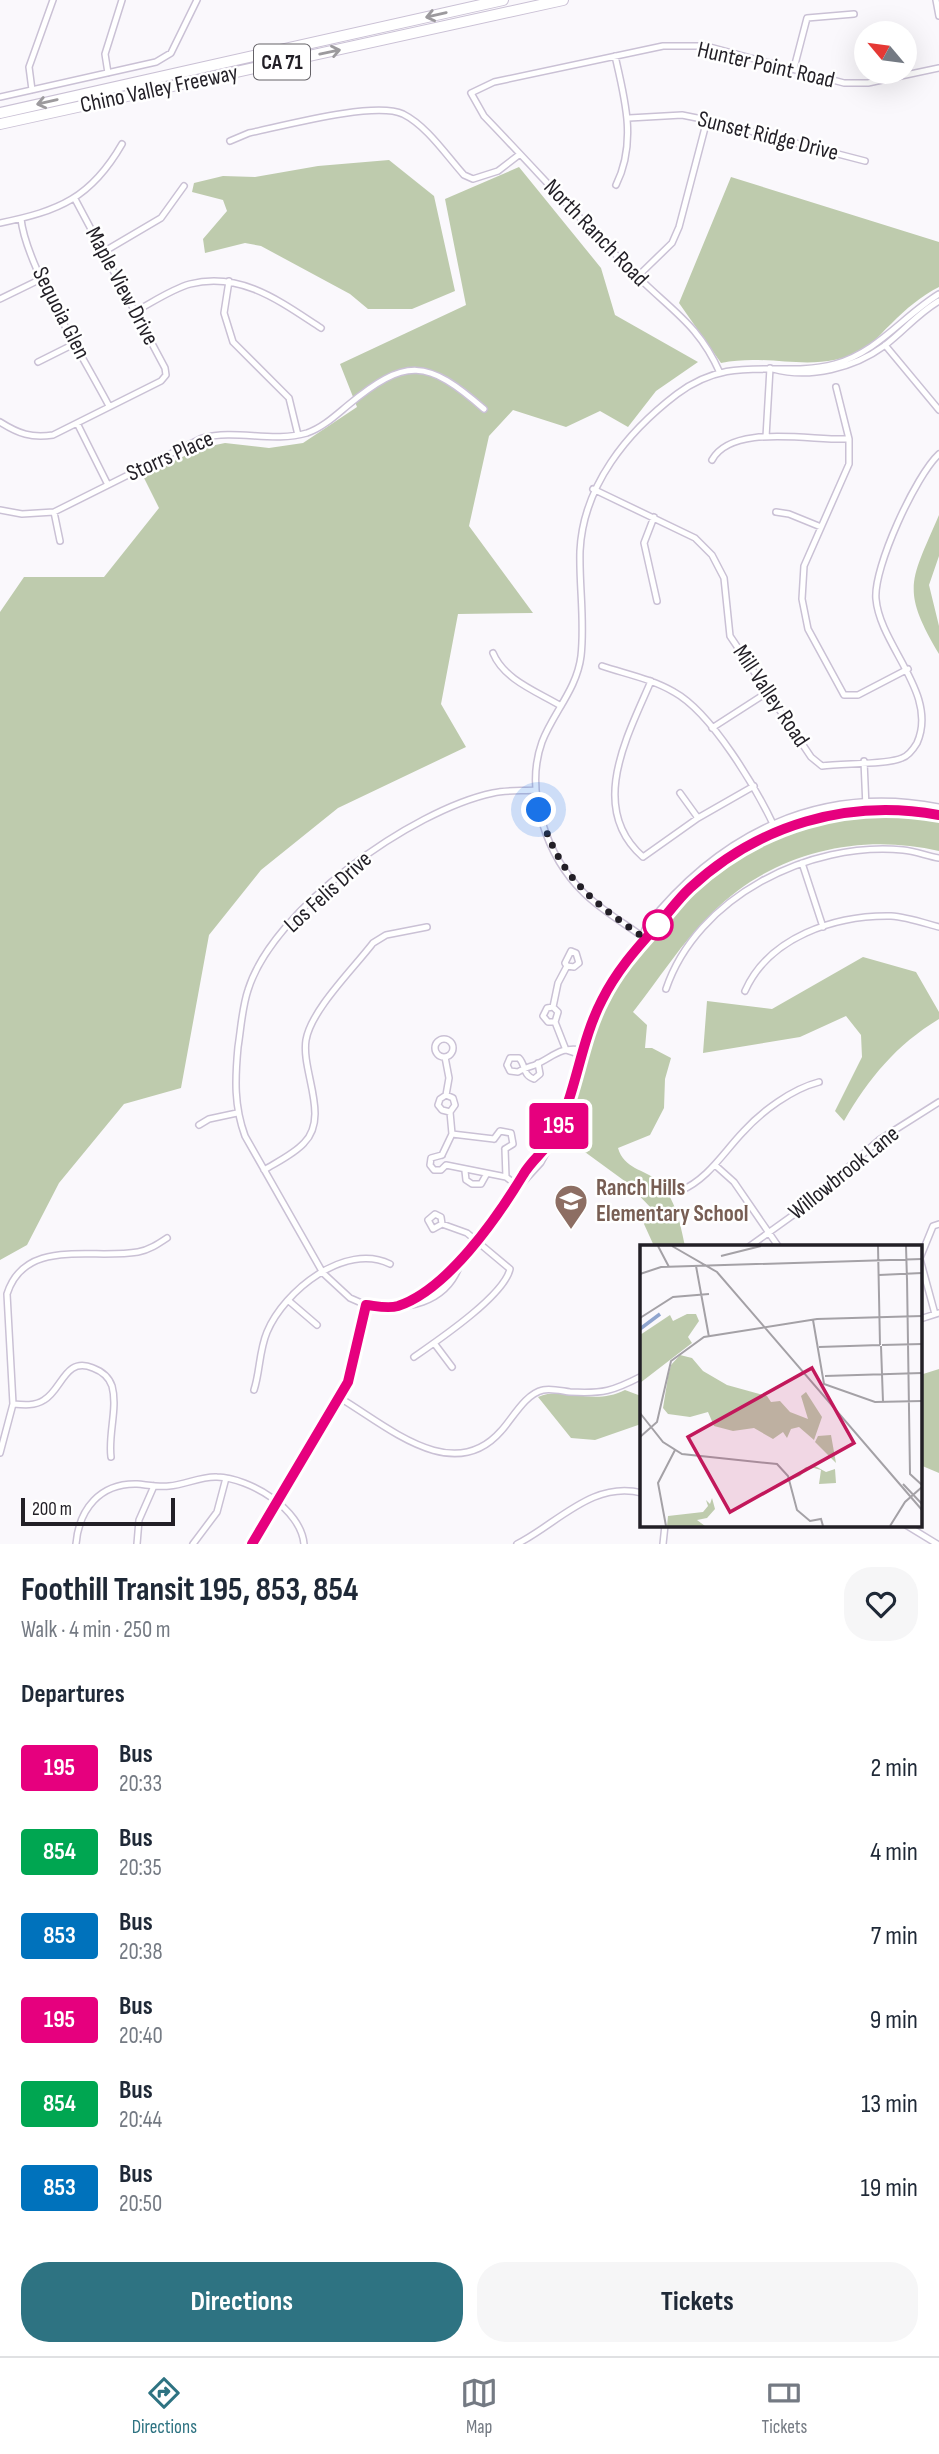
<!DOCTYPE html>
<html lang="en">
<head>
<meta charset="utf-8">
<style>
	body { margin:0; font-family:"Sofia Sans Condensed",sans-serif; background:#f6f6f7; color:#1f2937; height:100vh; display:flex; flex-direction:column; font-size:26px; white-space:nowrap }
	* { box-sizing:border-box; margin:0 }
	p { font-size:23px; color:#747a83 }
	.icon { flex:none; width:38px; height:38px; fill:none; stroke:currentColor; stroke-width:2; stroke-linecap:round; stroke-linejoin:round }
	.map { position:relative; height:1544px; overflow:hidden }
	.side { display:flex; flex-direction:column; background:#fff; flex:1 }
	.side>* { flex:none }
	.badge { padding:0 14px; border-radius:5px; font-size:24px; line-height:46px }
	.needle { width:46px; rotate:299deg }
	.controls { position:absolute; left:854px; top:21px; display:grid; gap:14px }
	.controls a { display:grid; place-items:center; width:63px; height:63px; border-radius:50%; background:#fff; box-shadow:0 7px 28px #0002; font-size:35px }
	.scale { position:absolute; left:21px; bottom:18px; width:154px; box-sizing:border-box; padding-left:7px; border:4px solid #221f26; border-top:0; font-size:19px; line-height:24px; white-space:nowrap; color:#221f26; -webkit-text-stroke:5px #fff; paint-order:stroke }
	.you { position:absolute; width:35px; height:35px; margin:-18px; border:5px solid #fff; border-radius:50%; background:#1a73e8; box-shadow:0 0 0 10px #1a73e833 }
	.map>.badge { position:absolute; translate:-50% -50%; box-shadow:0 0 0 4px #fff }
	h2 { padding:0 21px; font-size:26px; line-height:63px }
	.round { display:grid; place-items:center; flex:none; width:74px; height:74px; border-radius:28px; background:#f6f6f7 }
	.overview { display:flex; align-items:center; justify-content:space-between; height:119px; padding:0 21px }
	h1 { font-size:33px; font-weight:700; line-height:52px }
	.cta { display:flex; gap:14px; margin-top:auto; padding:14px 21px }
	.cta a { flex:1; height:80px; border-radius:28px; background:#2e7382; color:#fff; font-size:28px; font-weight:700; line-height:80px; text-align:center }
	.cta a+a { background:#f6f6f7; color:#1f2937 }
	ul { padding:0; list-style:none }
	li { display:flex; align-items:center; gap:21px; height:84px; padding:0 21px }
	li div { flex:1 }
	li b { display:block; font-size:26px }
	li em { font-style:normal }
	li .badge { min-width:77px; font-weight:700; text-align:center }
	.tabs { display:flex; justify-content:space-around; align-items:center; height:98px; border-top:2px solid #e0e1e3; background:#fff; font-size:19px; color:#747a83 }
	.tabs a { display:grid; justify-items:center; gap:4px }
	.tabs .on { color:#2e7382 }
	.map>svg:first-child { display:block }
	.green { fill:#becbad }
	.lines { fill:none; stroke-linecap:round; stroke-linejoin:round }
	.minor-casing { stroke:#cac1d5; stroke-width:8 }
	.secondary-casing { stroke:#cac1d5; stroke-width:10 }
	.motorway-casing { stroke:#cac1d5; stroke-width:12 }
	.minor { stroke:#fff; stroke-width:5 }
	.secondary { stroke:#fff; stroke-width:7 }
	.motorway { stroke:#fff; stroke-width:10 }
	.oneway { stroke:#9c9a9d }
	.line-casing { stroke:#fff; stroke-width:16 }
	.line { stroke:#e6007e; stroke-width:10 }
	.walk { stroke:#221f26; stroke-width:7; stroke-dasharray:0 12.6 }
	.stop-dot { fill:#fff; stroke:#e6007e; stroke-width:3.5 }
	.labels { text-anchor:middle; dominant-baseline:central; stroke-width:5; stroke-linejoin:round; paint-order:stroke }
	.shield { fill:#fff; stroke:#646267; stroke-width:2 }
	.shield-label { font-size:21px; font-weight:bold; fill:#221f26 }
	.street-label { font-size:23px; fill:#221f26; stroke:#fff }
	.education-label { font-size:23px; font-weight:bold; fill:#785e54; stroke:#fff; text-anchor:start }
	.inset-river { fill:none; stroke:#8fa4ce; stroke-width:3.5 }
	.inset-road { fill:none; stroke:#a4a1a6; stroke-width:2 }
	.view { fill:#c2185b; fill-opacity:0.15; stroke:#c2185b; stroke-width:3.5 }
	.inset-edge { fill:none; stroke:#221f26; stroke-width:3.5 }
</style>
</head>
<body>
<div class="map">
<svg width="939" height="1544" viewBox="0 0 939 1544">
	<rect width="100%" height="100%" fill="#faf8fc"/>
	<path class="green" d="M389,160L434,196L455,291L412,309H368L350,294L261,246L245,243L205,253L203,239L227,211L223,200L192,192L194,183L223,176L255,177L318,166Z
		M519,167L601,268L615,315L698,362L656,391L628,427L600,411L566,427L513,410L489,436L469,526L533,613L458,614L441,704L466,747L338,808L261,870L209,935L181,1088L124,1104L59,1183L27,1245L0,1260V612L24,577H104L159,508L143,476L201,448L225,443L269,448L303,443L357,407L340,364L466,305L445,199Z
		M731,177L939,242V287C921,296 906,309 892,323C883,331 874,343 864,349C815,376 772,352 721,363L679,303Z
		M939,515V556L929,585L939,626V654C900,588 911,581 939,515Z
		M866,813L939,818V851C858,832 772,853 713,912C682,942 659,979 633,1012L647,1025L645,1048H652L671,1058L665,1079L664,1108L650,1135L618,1148C624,1169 644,1169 658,1181C676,1199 680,1223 685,1246H654L644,1224L653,1210L626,1182L563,1136C580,1101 582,1060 597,1024C608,997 625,974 642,951C704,865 760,829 866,813Z
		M863,957L916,972L939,1012V1019C896,1045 869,1078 844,1121L835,1111L862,1057L861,1035L846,1016L800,1037L703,1053L707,1001L772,1009Z
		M939,1369V1473L920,1465V1375Z
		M625,1390L641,1396V1424L595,1440L571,1438L538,1397C565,1385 591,1407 625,1390Z"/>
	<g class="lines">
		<defs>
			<path id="minor" d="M936,0L939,16
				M615,56C625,99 637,143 616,185
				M794,68L807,18L854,14
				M108,73L105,54L122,0
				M32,90L29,67L53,0
				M0,97L156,62L171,53L197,0
				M629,118L682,115L707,120L865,161
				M230,141L249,133C283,126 374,101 403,114C427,126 446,155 464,175L473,179L498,171L520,154
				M21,219C26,266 85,360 109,406
				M0,223C59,211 91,198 122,144
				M105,251L161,218L184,186
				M637,277L672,243L679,227L707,120
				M229,281L224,313L233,342L289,398L298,435
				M0,299L43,278
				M136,311C153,302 172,289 190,284C241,271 281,302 321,328
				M885,345L939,410
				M38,362L76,343
				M773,369C810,379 854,368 884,346C903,332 918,313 939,301
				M720,373C699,325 672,311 637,276C584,224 535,169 484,116L471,93L494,82L663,46H706L844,83H868L939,68
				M836,387L849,439V464L804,566L802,599L808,629L844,695H858L908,669
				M0,422C19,434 31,438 53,435L161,381L166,375L165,368L75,199
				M77,423L108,485
				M766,437L770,368
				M712,460C732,423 812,441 849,439
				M593,489L695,538L712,555L724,578L730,636L811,757L822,766C841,763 887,765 902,758C908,756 914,748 917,743C939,694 880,646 876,599C873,568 916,475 939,454
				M0,510L22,514L54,512L202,438C237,429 272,443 307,433C322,428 335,416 347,406C406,357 427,359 484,409
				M54,512L60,541
				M776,512L789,514L821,527
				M654,517L644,543L657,601
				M493,653C504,680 538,692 561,706
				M602,666C626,674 652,679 674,692C712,713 756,788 774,826
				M651,681C628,735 587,808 643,857L698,818L754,786
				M712,728L768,692
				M864,761L866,807
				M680,793L698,818
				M802,863L823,927
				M643,937C624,923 601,910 584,893C547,857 524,792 542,742C553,713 577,689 581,656C585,621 579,586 580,551C583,486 627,432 677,394C733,352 778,379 835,364C878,352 903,316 939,294
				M666,989C697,897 809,841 903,850C915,851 927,856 939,858
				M745,991C769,937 835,915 891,916C907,917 924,923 939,927
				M553,1007L547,1008L543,1016L548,1022H555
				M435 1048a9 9 0 1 1 18 0a9 9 0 1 1-18 0Z
				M566,1050L555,1022L558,1012L553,1007L558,983L567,966L565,963L571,951L576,953L579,963L574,967L567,966
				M566,1050L581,1055
				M445,1057L449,1078L446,1095L440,1099L438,1105L442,1110L450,1112
				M538,1063L540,1074L534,1079C522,1075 526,1065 519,1058H510L507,1065L510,1071L518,1072C524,1068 529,1067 535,1065C553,1057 560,1046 582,1050
				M199,1125L209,1119L237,1113
				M452,1134L494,1139
				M494,1139L500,1131L511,1133L513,1144L505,1149
				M505,1149L506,1177
				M442,1155L431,1158L430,1165L434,1170H441L446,1165L506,1177L518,1186
				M442,1155L452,1134L450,1112L455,1105L453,1098L446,1095
				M715,1165L734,1182L778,1246
				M264,1170C277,1162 294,1154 304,1143C330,1117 301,1071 306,1040C311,1010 354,968 373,943L386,935L427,927
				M465,1171L466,1180L472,1184H481L486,1175
				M680,1191C708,1179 723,1153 743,1132C762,1111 792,1089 819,1082
				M750,1246L796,1213L879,1140L939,1102
				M920,1258L933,1226L939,1224
				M920,1259L935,1314
				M289,1301L317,1325
				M366,1305L350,1298L323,1273L245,1136C234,1106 235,1079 238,1047C241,1028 242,1008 248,990C273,909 412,810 493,793C506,790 522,791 535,790
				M920,1319L939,1313
				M434,1343L452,1367
				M414,1357C437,1341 504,1296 510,1269L467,1233L442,1224L433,1229L428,1220L435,1214L441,1217L442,1224
				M254,1390C260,1372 259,1351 267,1332C284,1291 345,1242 390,1264
				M340,1398C387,1426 453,1486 501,1431C513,1418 525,1394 543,1390C551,1388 562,1391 570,1392C603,1394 613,1391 642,1376
				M13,1404C24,1405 35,1406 44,1400C62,1390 65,1356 93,1368C101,1371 109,1377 112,1386C118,1408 108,1434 111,1457
				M0,1453L13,1404L7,1294C25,1237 92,1260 138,1252C149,1250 158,1244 167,1238
				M906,1525L937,1544
				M76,1544C79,1509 100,1483 137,1484C148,1485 158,1487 169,1486C185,1485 201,1476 217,1477C250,1478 301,1509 304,1544
				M137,1544L139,1520L154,1486
				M193,1544L217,1512L226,1478
				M517,1544C557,1524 593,1480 642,1493
				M663,1544L665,1525"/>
			<path id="secondary" d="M644,937C665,921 679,897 699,879C765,821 853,799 939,815
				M518,1186L540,1162L554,1136L567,1107L591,1025L609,987L643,937L647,927C721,834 819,785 939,808
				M399,1306L428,1292L460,1261L506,1204L539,1153L545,1149
				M252,1544L348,1382L366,1305C404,1310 447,1304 460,1261"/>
			<path id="motorway" d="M0,113L503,0
				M0,124L563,0"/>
		</defs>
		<use href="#minor" class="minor-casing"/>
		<use href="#secondary" class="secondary-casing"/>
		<use href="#motorway" class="motorway-casing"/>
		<use href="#minor" class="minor"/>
		<use href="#secondary" class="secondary"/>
		<use href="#motorway" class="motorway"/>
	</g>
	<defs><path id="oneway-shaft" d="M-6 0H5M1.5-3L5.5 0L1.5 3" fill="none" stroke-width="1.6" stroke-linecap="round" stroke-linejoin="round" transform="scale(1.75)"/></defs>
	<g class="oneway">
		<use href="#oneway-shaft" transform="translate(436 15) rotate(167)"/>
		<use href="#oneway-shaft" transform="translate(330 52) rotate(-12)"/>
		<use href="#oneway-shaft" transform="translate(47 102) rotate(167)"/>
	</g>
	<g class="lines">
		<defs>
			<path id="line" d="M252,1544L348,1382L366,1305C376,1306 388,1309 398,1306C447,1290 497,1218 523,1175C532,1159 547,1150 555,1134C577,1091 580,1042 602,1000C616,972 635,950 655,928C667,915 677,900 690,888C758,825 848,798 939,815"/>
		</defs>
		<use href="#line" class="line-casing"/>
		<use href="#line" class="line"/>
		<path class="walk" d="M539,810C559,877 589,899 643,937L658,925"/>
	</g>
	<defs>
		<symbol id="school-pin" viewBox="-11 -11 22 30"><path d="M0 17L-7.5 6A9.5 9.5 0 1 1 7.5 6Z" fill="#8d6e63" stroke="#fff"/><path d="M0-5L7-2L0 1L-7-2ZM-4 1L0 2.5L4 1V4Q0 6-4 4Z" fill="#fff"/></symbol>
	</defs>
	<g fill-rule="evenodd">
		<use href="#school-pin" x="552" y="1182" width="38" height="52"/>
	</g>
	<circle class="stop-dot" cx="658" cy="925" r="14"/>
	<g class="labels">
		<rect class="shield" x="254" y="44.5" width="56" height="35" rx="5"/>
		<g class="shield-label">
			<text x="282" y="62">CA 71</text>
		</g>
		<g class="street-label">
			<text transform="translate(766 65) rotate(13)">Hunter Point Road</text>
			<text transform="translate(159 89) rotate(-12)">Chino Valley Freeway</text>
			<text transform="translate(768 136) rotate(14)">Sunset Ridge Drive</text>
			<text transform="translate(596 233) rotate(46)">North Ranch Road</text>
			<text transform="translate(122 286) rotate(62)">Maple View Drive</text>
			<text transform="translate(61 313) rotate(63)">Sequoia Glen</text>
			<text transform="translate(170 456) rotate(-24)">Storrs Place</text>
			<text transform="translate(771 696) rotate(56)">Mill Valley Road</text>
			<text transform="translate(328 892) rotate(-42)">Los Felis Drive</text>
			<text transform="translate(844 1173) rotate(-39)">Willowbrook Lane</text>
		</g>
		<g class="education-label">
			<text x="596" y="1188">Ranch Hills<tspan x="596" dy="26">Elementary School</tspan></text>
		</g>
	</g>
	<g transform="translate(640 1245)">
		<rect width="282" height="282" fill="#faf8fc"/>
		<path d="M47,69H56L59,76L48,92L52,98L0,138V90L30,70L33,76ZM40,110L52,113L63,126L87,140L127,151L131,157L140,156L150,167L168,174L161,151L166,147L182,172L174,195L159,182L151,184L147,193L143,187L133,194L114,183L93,186L74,181L68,167L50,172L28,169L23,163L28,132L31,120ZM191,190L196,218L175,197L178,191ZM175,221L186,227L195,224L196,238L179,239L181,225L174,223L167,224L160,231L150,235L166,222ZM72,253L75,264L67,273L57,275L65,281H27L28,271L63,267L68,261L66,255L70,259Z" fill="#becbad"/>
		<path class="inset-river" d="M0,84L20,69"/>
		<path class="inset-road" d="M18,1L29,22M32,1L77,27L282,265M238,1L240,100M266,1L267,35M81,11L121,1M56,21L69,92M0,29L21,22L282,14M239,30L282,28M267,33L270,229L282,240M0,73L33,52L69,49M173,75L184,139L235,157L282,156M242,100L282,99M241,101L243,157M179,102L240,100M185,131L282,128M0,168L23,197L42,209L137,219L148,231L157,265L170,276L181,274L183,281M0,192L17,177L31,116L64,92L177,74L282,71M263,239L282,259M26,281L18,238L35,205M250,281L265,257L282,242"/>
		<path class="view" d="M172,123L214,198L90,267L48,192Z"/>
		<rect width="282" height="282" class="inset-edge"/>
	</g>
</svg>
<div class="controls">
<a><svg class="needle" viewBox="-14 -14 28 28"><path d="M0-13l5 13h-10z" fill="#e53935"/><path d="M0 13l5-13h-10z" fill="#747a83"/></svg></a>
</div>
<div class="scale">200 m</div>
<div class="you" style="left:539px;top:810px"></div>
<b class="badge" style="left:559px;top:1126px;background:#e6007e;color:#fff">195</b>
</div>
<section class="side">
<div class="overview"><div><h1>Foothill Transit 195, 853, 854</h1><p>Walk · 4 min · 250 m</p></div><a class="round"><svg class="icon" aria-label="heart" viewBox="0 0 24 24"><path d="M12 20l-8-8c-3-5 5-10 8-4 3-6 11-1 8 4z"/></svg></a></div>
<h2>Departures</h2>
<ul>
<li><span class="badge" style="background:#e6007e;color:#fff">195</span><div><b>Bus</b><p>20:33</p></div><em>2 min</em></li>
<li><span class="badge" style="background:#00a651;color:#fff">854</span><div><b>Bus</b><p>20:35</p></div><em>4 min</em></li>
<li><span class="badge" style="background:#0072bc;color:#fff">853</span><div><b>Bus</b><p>20:38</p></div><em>7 min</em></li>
<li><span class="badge" style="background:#e6007e;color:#fff">195</span><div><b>Bus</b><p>20:40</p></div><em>9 min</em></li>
<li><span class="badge" style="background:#00a651;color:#fff">854</span><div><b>Bus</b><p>20:44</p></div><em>13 min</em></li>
<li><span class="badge" style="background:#0072bc;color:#fff">853</span><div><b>Bus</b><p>20:50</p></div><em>19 min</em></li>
</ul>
<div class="cta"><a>Directions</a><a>Tickets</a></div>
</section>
<nav class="tabs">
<a class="on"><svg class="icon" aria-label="directions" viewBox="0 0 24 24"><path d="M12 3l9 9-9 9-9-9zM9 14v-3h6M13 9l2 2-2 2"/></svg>Directions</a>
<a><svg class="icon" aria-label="map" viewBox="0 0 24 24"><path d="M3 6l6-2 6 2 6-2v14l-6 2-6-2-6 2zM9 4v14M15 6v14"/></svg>Map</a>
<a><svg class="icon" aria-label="tickets" viewBox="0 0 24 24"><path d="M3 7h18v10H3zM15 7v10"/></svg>Tickets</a>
</nav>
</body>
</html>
